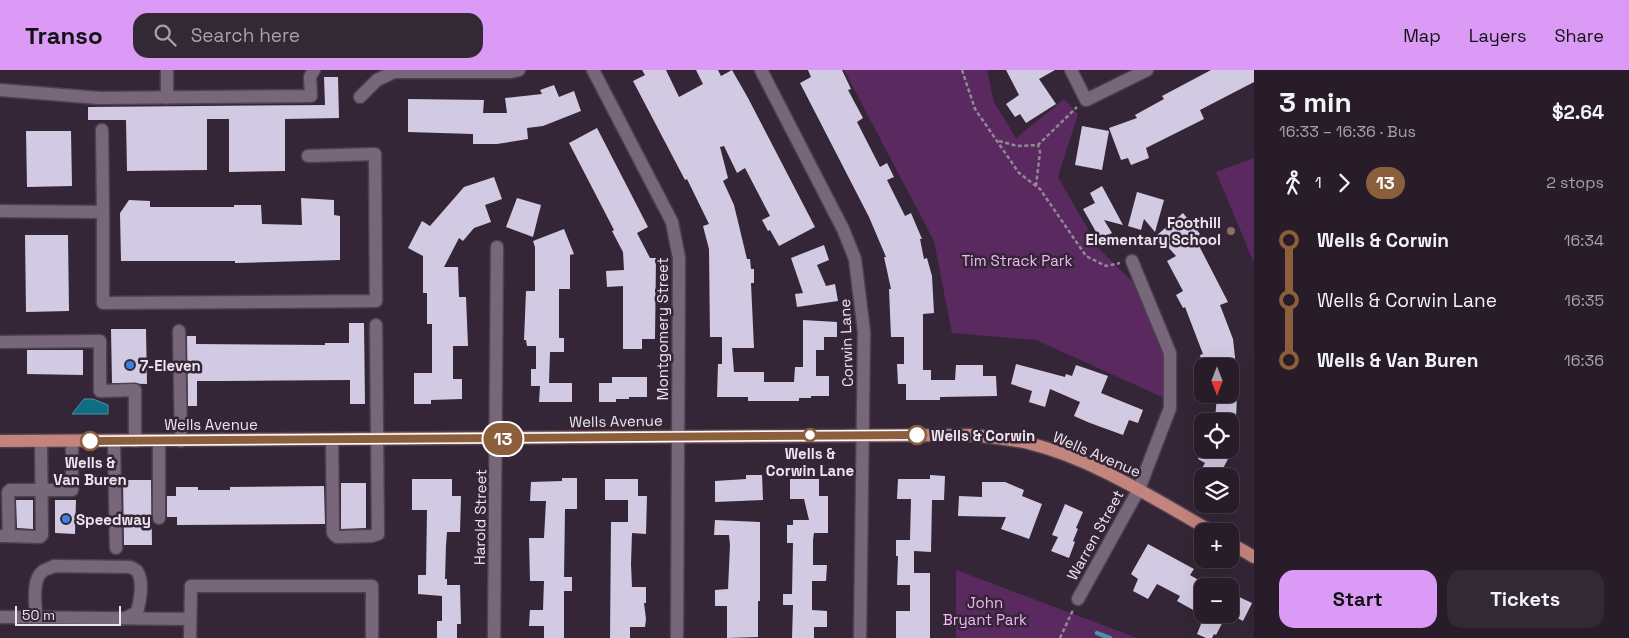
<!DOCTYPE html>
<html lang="en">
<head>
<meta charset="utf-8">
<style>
	body { margin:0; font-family:"Space Grotesk",sans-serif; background:#332934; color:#f1f3f6; height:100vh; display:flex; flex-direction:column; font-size:19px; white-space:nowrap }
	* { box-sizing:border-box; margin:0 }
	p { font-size:16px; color:#a4a1a8 }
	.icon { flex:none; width:28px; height:28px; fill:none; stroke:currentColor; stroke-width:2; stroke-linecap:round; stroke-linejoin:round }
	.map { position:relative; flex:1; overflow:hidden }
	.side { display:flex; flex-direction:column; background:#271c28; width:375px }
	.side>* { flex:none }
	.badge { padding:0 10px; border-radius:16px; font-size:18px; line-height:32px }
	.needle { width:32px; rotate:180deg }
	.buttons { position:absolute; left:1194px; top:288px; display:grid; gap:10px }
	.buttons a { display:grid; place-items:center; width:45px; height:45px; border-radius:10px; background:#271c28; box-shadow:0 5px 20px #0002,0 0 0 1px #433a45; font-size:25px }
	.scale { position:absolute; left:15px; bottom:12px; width:106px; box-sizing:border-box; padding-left:5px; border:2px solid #eee4ef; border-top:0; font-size:14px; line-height:18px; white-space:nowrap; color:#eee4ef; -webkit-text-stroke:4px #342636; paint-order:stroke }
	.map>.badge { position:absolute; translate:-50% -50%; box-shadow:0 0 0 2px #fff }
	.legs { display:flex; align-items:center; gap:8px; height:55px; padding:0 25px; font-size:16px }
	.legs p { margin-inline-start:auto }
	.head { display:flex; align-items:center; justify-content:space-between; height:85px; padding:0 25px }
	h1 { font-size:28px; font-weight:700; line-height:38px }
	.cta { display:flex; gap:10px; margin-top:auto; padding:10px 25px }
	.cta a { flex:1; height:58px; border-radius:15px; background:#da9af6; color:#111; font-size:20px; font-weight:700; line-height:58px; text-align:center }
	.cta a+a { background:#332934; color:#f1f3f6 }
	ul { padding:0 25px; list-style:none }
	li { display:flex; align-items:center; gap:18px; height:60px; font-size:19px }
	li i { display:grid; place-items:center; width:8px; height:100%; margin:0 6px; background:currentColor }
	li i::after { content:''; width:12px; height:12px; margin:-6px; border:4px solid; border-radius:50%; background:#271c28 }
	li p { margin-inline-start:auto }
	li:first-child i { background:linear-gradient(#0000 50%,currentColor 0) }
	li:last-child i { background:linear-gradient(currentColor 50%,#0000 0) }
	header { display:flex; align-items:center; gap:30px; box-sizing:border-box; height:70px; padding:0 25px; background:#da9af6; color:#111 }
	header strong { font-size:24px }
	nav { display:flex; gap:28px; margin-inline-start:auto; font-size:18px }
	.search { width:350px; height:45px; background:#332934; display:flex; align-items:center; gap:12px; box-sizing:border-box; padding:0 18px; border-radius:15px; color:#a4a1a8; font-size:19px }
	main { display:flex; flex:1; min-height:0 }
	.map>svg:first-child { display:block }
	.green { fill:#592960 }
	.water { fill:#0e6e82; stroke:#5191a3 }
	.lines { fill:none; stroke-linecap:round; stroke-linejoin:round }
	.stream { stroke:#5191a3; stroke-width:4.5 }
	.building { fill:#d2cae3 }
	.minor-casing { stroke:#4e414f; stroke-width:15 }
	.major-casing { stroke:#4e414f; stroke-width:15 }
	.path { stroke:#938794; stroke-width:2.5; stroke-dasharray:4 2.5; stroke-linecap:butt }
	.minor { stroke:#78677a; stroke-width:12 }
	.major { stroke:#c2847c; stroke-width:12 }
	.line-1-casing { stroke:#fff; stroke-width:11 }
	.line-1 { stroke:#8b5e3c; stroke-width:8 }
	.education-dot { fill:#8d6e63; stroke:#342636; stroke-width:2 }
	.shop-dot { fill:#3f7fe0; stroke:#342636; stroke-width:2 }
	.stop-1-dot { fill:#fff; stroke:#8b5e3c; stroke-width:2.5 }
	.labels { text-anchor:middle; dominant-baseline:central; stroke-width:5; stroke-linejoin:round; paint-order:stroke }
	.poi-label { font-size:15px; font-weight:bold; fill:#eee4ef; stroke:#342636; text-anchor:start }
	.park-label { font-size:15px; fill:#f1b6f8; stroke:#342636 }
	.street-label { font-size:15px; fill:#eee4ef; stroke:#342636 }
	.stop-label { font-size:15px; font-weight:bold; fill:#eee4ef; stroke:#342636 }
</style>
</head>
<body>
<header>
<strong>Transo</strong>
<div class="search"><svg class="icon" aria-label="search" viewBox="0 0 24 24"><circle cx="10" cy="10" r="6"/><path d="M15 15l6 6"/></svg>Search here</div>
<nav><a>Map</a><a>Layers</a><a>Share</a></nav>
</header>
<main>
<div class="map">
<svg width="1254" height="568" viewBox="0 0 1254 568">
	<rect width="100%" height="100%" fill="#342636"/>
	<path class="green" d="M844,0H987L994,32L1016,68L1064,29L1078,44L1058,107L1100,180L1135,214L1158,259L1164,274L1171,331L1036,270L952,263L934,171Z
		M1254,88V193L1216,102Z
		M956,500L1137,568H956Z"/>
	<path class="water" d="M84,329H93L108,335V344H72Z"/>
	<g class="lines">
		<path class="stream" d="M1097,563L1110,568"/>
	</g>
	<path class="building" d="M642,0H666L679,27L703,14L696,0H718L721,6L732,0L748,28L815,157L779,176L770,160L768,161L762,150L770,146L745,98L737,103L724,76L720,77L728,108L723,111L734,135L747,189H750L751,199H754V213H751L754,278H732L734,302H764V312H794L795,297H803V250L837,252V267H824V280H816V306H829V326H811V328H799V331H748V327H717L718,294H722V267H710L709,179L703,156L709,154L687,109L685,110L633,11L645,5Z
		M808,0H842L851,19L848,20L863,48L857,52L880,97L887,93L894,107L887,110L905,146L911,143L922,169H920L924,189L927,188L932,206L934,243L923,244V300H931V310H955L956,295H983V306H996L997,326L940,327V330H906V314H898L897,294H904V267H891L889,219H891L884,187H886L869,147L800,13L811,7Z
		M1006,0H1055L1039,9L1056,34L1026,53L1020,44L1015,47L1006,34L1019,25Z
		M1211,0H1254V12L1200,40L1204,49L1146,78L1149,88L1131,95L1128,88L1121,90L1109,58L1137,48L1135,45L1164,29L1162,26Z
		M324,7H338L339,48L285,49V101L229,102V49H207V100L127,101L126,50H88V37L325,35Z
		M554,15L559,27L574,21L581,41L543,56L527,58L528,69L497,74H473V64L408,62V29L484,30L483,43H507L505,28L542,24L540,20Z
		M1082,56L1109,61L1102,100L1075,95Z
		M597,58L648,157L637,163L650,188H656L655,269H642V279H623V216L607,217L606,201L624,200L623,182L612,161L614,160L569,73Z
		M26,61H71L72,116L27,117Z
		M494,107L502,129L485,135L491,152L474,158L463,171L459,168L444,197H458L459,227H466L468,276H453V309H462V329L431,330V334H414V303H432V254H427V223H423V186L408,178L422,151L430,156L464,117Z
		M1102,116L1123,155L1104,150L1112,163L1100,169L1083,139L1095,133L1090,123Z
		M1137,122L1164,130L1155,162L1144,149L1141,160L1128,156Z
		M301,128L334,130V145L340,146V190L235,193V191H121L120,143L129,130L150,131V137H234V135H261L262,154L302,155Z
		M517,128L541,135L533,167L506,157Z
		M1183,143L1200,164L1195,168L1228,232L1220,235L1233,269L1236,296H1203L1200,285L1203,284L1185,237L1183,238L1176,225L1183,221L1167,191L1176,186L1157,165Z
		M564,159L574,184L570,185V219H559V268H564V282H550L549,313H572V332H539L540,316H531V299H536V276H527L526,270H524L526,221H535V177L533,171Z
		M25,165H68L69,241L26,242Z
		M824,175L829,190L817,195L826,216L835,214L838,231L797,237L795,224L803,223L791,188Z
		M349,253H364L365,334H350V310L223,311H197V336H188L187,266H196V274L325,275V273H349Z
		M111,259H146L147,314L112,313Z
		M27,280H83V305L27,304Z
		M1016,294L1065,307L1066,304L1072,306L1076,295L1108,306L1101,323L1143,340L1138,353L1129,350L1123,365L1090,353L1074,346L1080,332L1050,319L1045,337L1029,332L1032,321L1011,314Z
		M612,307H647V327H629V329H616V332H599V313H612Z
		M1217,324H1237L1236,349L1215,351Z
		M1204,379H1223L1220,384L1228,389L1219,406H1198L1205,393L1198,389Z
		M746,405H762L763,430L715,432V411L746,409Z
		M930,405L945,406L944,430H932L931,482L914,481V503H930V568H896V541H910V515H897L898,486H896V470H910L911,429H897L898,409H930Z
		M562,408H577V439H565L564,507H572V521H564V568H544V556H529L530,540H543L544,511H530L529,468H544L546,431H530L531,412L562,411Z
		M412,409H452V426H461L460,462H447L446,475L445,509H447V515H460L461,554H457V568H437V551H442V526L418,524V505H426L427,440H412Z
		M605,409H638V426H647L646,464L632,463L631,494L632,517H646V533H644L646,549L645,557H630V568H610L611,452H628V430H605Z
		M790,409H819V426H828V463H814L813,470V495H827L826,511H812V540L827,541V557H814V568H792L793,535H783V524H792L793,473H787V455H793V450H809L804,429H790Z
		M123,410H151L152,475H124Z
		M982,412H1005L1024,420L1022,426L1042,434L1029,469L1001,459L1006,447L958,446L959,426L982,427Z
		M341,413H366V458L341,459Z
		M324,416L325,454L177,455V447H167V426H176V417H198V420H230V417Z
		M16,430H33V459L17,458Z
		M55,430H76L75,464L55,463Z
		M1065,434L1083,442L1076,458L1078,459L1073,471L1075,472L1069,488L1051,481L1058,467L1052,465Z
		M715,450L760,452V531H758V567L727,568V536H715V520L728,519L730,475L729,465H714Z
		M1148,474L1194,499L1190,505L1202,512V527L1195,541L1177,531L1180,526L1157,514L1148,529L1133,521L1138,509L1131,504Z
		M1237,526L1252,533L1243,551L1230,544V530L1234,532Z
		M1205,544H1227L1216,565L1214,564L1212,568H1206L1197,564Z"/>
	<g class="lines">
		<defs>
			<path id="minor" d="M167,0V28
				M593,0L672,152L679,188L677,568
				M761,0L843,159L855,189L864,262L860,568
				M1071,0L1086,30L1147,0
				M0,20L100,28L311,26L310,7L314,0
				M360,27L377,10L394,2H511L519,0
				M102,60L103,142
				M0,141L103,142V233L376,231L375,84L308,86
				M179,261L181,371
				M0,272L100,271V321L135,320V371
				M332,370L333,463L337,467L372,466L378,464L376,255
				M114,371L116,478
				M159,371V448
				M0,466H9L8,422L10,420H72V371
				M9,466L40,467L42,465L41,371
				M1078,529L1139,419L1170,338V283L1132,191
				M0,547L190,549
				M36,548C36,535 31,510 43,501C46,499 51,498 54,496L130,497C132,498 135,499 137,501C144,511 140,532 137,542L126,548
				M190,568L191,516H372V568
				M494,568L497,177"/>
			<path id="major" d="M0,371L971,365C990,367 1010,369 1028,373C1093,389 1153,428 1211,461
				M1230,473L1254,487"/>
		</defs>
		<use href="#minor" class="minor-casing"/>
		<use href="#major" class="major-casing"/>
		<path class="path" d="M962,0L975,39L1019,103L1040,119L1086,186L1106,196L1120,193
			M999,71L1017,76L1038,75L1077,37
			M1036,116L1040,82L1038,75
			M1060,568L1073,540"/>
		<use href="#minor" class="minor"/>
		<use href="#major" class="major"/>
	</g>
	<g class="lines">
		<defs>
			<path id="line-1" d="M90,371L917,365"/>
		</defs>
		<use href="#line-1" class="line-1-casing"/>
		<use href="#line-1" class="line-1"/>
	</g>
	<circle class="education-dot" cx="1231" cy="161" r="5"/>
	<g class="shop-dot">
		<circle cx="130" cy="295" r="5"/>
		<circle cx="66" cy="449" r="5"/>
	</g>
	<g class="stop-1-dot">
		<circle cx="810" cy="365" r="6"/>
		<circle cx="917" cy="365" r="9"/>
		<circle cx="90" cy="371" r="9"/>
	</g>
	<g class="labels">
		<g class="poi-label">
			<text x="1221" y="152" text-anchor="end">Foothill<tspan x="1221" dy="17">Elementary School</tspan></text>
			<text x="140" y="295">7-Eleven</text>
			<text x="76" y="449">Speedway</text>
		</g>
		<g class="park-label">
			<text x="1017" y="190">Tim Strack Park</text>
			<text x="985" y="532">John<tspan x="985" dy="17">Bryant Park</tspan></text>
		</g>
		<g class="street-label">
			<text transform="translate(662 259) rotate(-90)">Montgomery Street</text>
			<text transform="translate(846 273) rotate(-92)">Corwin Lane</text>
			<text transform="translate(616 351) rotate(-1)">Wells Avenue</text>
			<text x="211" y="354">Wells Avenue</text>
			<text transform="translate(1097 384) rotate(23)">Wells Avenue</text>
			<text transform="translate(480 447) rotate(-89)">Harold Street</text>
			<text transform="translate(1095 465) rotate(-61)">Warren Street</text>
		</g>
		<g class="stop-label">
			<text x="931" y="365" text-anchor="start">Wells &amp; Corwin</text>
			<text x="810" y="383">Wells &amp;<tspan x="810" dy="17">Corwin Lane</tspan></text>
			<text x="90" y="392">Wells &amp;<tspan x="90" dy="17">Van Buren</tspan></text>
		</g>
	</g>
</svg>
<div class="buttons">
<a><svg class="needle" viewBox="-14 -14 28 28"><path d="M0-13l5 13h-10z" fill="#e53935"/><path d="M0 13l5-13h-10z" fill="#a4a1a8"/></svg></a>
<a><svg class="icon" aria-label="locate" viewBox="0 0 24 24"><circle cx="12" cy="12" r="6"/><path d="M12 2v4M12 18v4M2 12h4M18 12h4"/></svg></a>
<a><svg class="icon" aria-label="layers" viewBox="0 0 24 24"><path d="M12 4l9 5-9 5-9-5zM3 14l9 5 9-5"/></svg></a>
<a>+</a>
<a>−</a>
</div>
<div class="scale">50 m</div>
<b class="badge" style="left:503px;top:369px;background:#8b5e3c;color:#fff">13</b>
</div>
<section class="side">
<div class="head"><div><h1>3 min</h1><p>16:33 – 16:36 · Bus</p></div><b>$2.64</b></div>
<div class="legs"><svg class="icon" aria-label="walk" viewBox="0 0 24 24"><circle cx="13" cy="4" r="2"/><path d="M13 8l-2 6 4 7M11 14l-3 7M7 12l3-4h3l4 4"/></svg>1<svg class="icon" aria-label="forward" viewBox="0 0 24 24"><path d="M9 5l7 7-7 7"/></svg><b class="badge" style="background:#8b5e3c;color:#fff">13</b><p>2 stops</p></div>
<ul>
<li><i style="color:#8b5e3c"></i><b>Wells &amp; Corwin</b><p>16:34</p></li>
<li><i style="color:#8b5e3c"></i><span>Wells &amp; Corwin Lane</span><p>16:35</p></li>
<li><i style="color:#8b5e3c"></i><b>Wells &amp; Van Buren</b><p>16:36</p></li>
</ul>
<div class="cta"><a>Start</a><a>Tickets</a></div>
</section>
</main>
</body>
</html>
